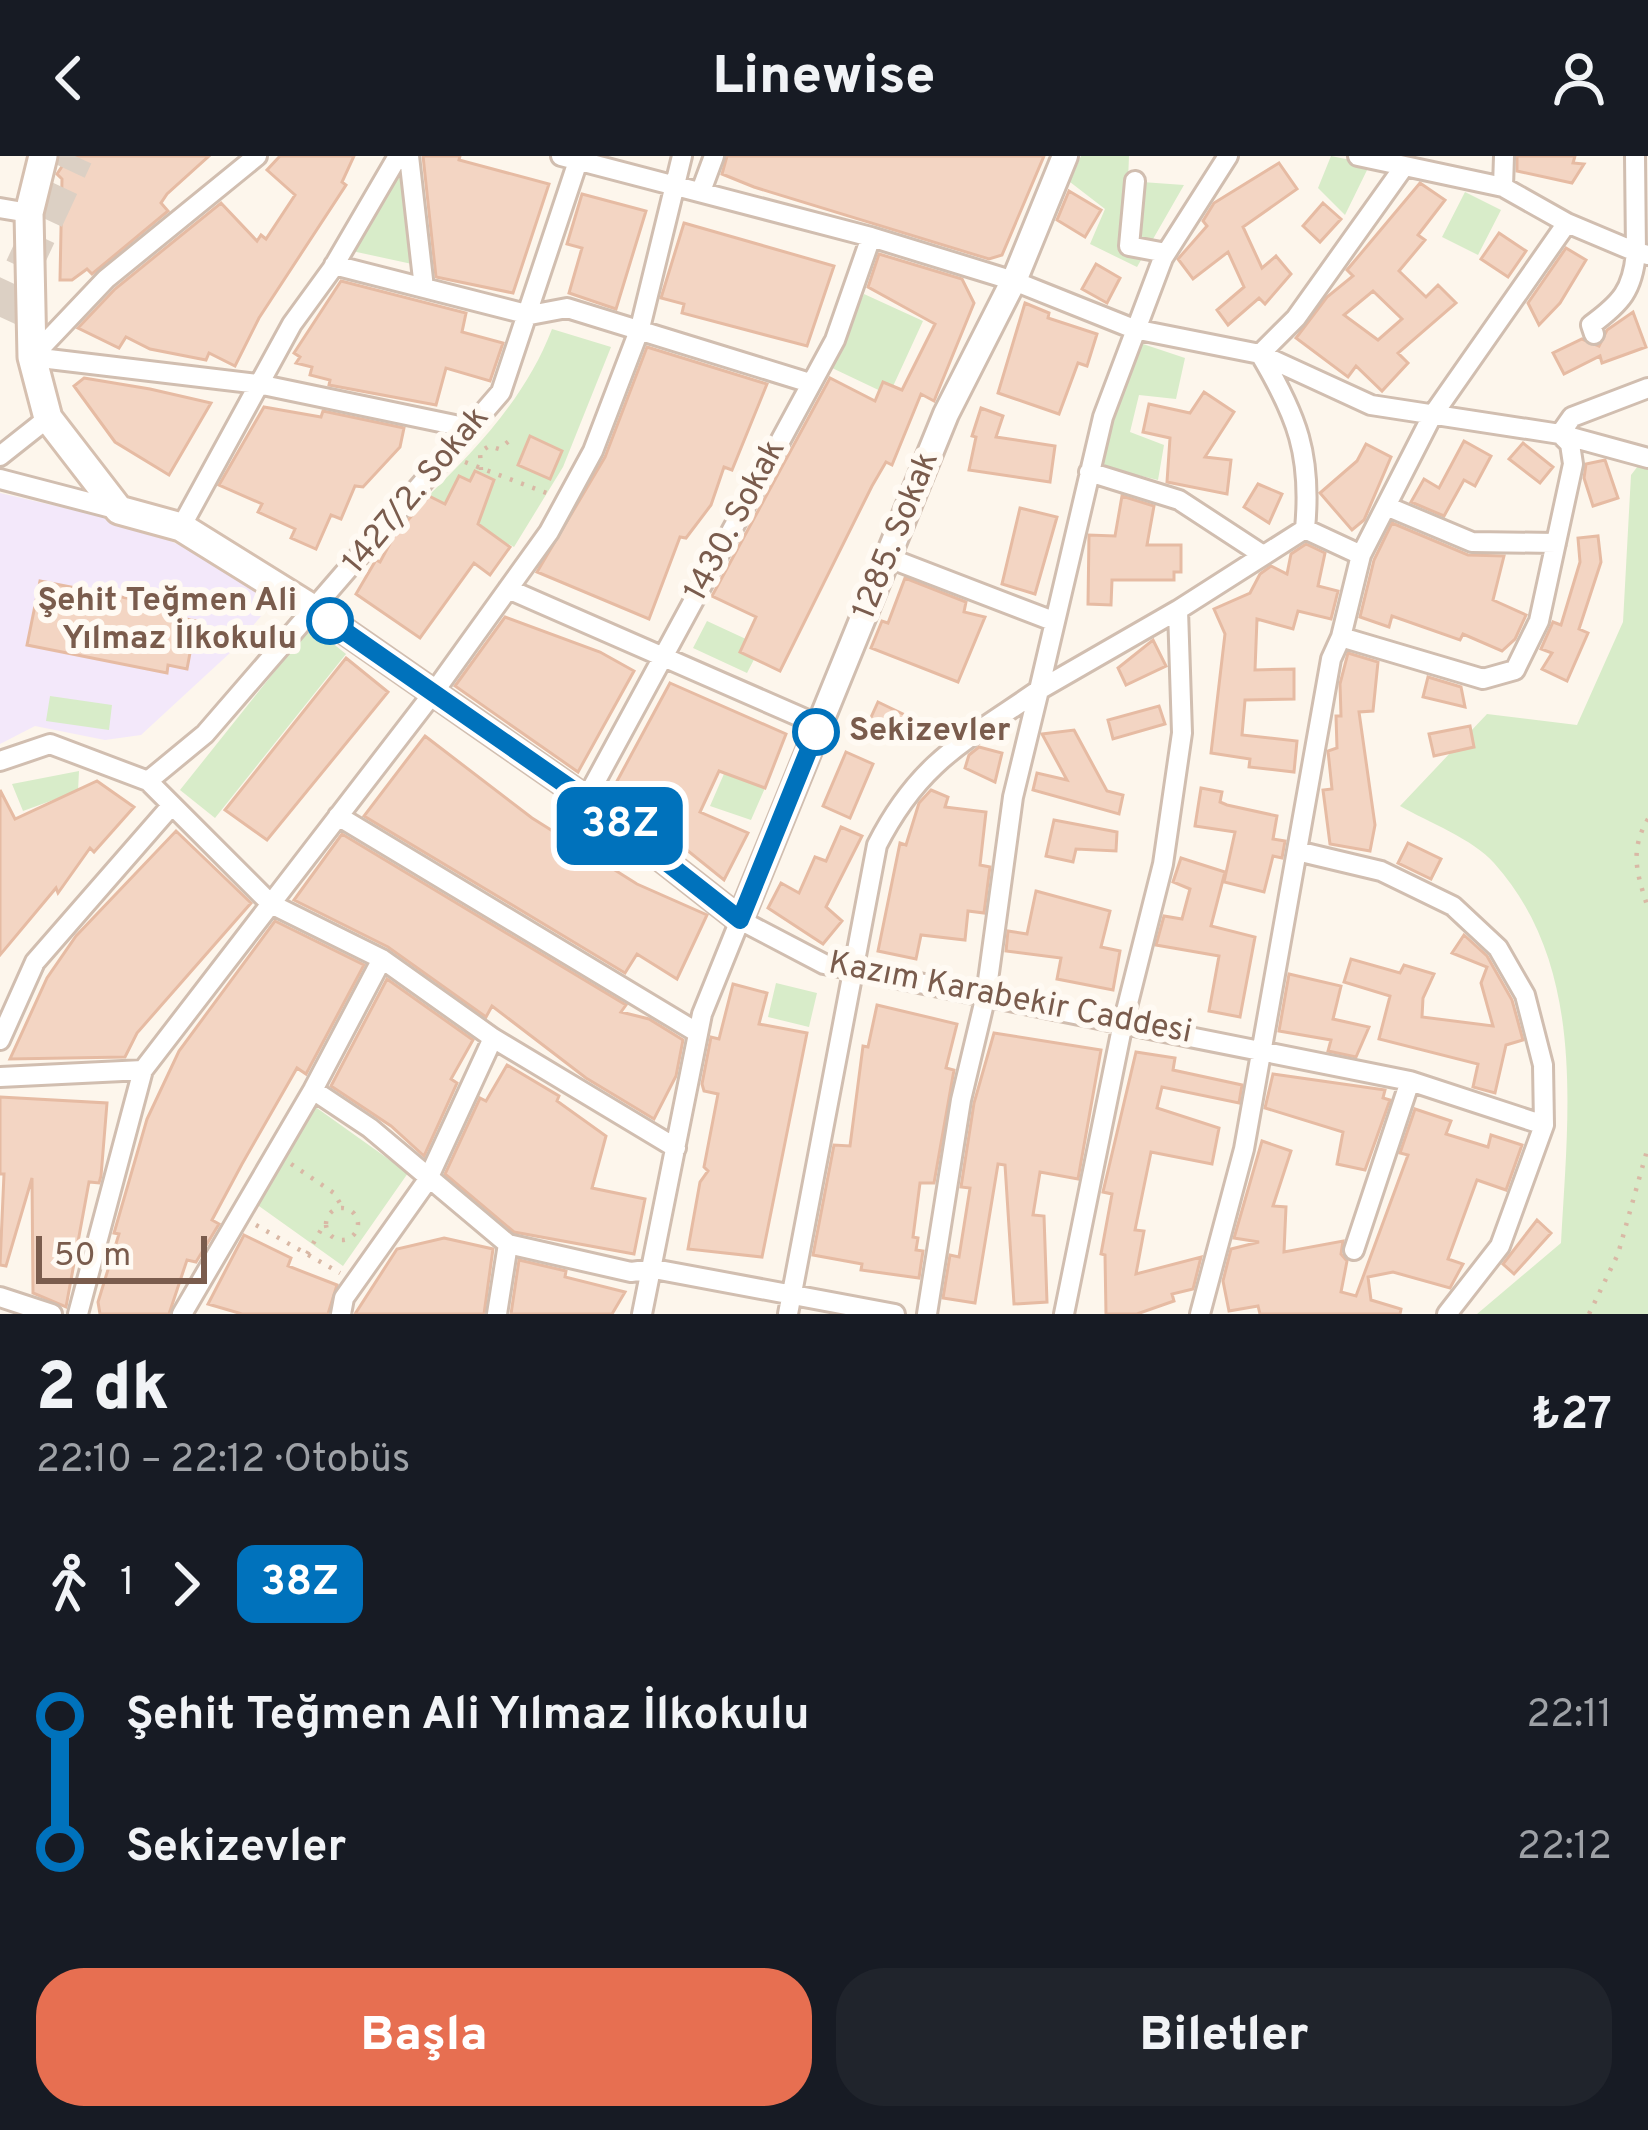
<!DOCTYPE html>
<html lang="tr">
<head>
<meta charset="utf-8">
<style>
	body { margin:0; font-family:Overpass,sans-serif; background:#20242c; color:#f1f3f6; height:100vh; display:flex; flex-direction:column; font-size:45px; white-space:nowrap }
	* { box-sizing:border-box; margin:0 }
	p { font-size:39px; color:#9ea1a6 }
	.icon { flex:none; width:66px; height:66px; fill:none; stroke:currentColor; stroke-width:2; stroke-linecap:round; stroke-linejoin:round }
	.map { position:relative; height:1158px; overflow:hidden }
	.drawer { display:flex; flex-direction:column; background:#171b24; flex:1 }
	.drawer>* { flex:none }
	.badge { padding:0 24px; border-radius:18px; font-size:42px; line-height:78px }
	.scale { position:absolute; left:36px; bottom:30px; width:171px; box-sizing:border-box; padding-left:12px; border:6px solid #7a5c4d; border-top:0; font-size:33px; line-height:42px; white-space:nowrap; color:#7a5c4d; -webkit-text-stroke:9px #fffaf3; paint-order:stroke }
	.map>.badge { position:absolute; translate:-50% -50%; box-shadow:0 0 0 6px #fff }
	.legs { display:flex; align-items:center; gap:18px; height:132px; padding:0 36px; font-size:39px }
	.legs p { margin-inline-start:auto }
	.summary { display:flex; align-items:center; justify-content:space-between; height:204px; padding:0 36px }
	h1 { font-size:66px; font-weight:800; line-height:90px }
	.primary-button { display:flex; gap:24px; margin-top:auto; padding:24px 36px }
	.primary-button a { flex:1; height:138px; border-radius:48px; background:#e76f51; color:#fff; font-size:48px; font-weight:800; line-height:138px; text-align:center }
	.primary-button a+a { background:#20242c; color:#f1f3f6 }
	ul { padding:0 36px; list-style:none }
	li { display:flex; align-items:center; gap:42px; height:132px; font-size:45px }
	li i { display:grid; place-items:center; width:18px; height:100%; margin:0 15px; background:currentColor }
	li i::after { content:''; width:30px; height:30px; margin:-15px; border:9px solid; border-radius:50%; background:#171b24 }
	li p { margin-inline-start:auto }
	li:first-child i { background:linear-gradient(#0000 50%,currentColor 0) }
	li:last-child i { background:linear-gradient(currentColor 50%,#0000 0) }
	header { display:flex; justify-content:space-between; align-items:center; height:156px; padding:0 36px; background:#171b24; font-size:54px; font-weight:800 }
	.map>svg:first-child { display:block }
	.education { fill:#f3e8fa }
	.green { fill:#d8ecc9 }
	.building { fill:#f3d5c3; stroke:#e6bba3; stroke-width:3; fill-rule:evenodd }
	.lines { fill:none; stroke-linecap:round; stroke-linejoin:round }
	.motorway-tunnel { stroke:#dcd0c4; stroke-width:36; stroke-dasharray:36 18; stroke-linecap:butt }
	.minor-casing { stroke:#d1beb0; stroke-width:24 }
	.tertiary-casing { stroke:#d1beb0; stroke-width:30 }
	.secondary-casing { stroke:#d6c0b0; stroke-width:33 }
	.path { stroke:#d9b8a5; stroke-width:4.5; stroke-dasharray:3 9; stroke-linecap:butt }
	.minor { stroke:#fff; stroke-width:18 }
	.tertiary { stroke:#fff; stroke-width:24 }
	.secondary { stroke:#fff; stroke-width:27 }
	.line-1-casing { stroke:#fff; stroke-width:27 }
	.line-1 { stroke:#0072bc; stroke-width:18 }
	.stop-1-dot { fill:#fff; stroke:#0072bc; stroke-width:6 }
	.labels { text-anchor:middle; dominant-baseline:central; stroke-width:12; stroke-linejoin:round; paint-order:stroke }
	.street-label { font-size:33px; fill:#7a5c4d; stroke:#fffaf3 }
	.stop-label { font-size:33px; font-weight:bold; fill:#7a5c4d; stroke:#fffaf3; text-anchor:end }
</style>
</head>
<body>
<header><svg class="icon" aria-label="back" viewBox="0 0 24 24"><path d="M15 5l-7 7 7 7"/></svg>Linewise<svg class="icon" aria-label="person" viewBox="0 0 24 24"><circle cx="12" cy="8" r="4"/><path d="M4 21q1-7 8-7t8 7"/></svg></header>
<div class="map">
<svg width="1648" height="1158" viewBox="0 0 1648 1158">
	<rect width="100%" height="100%" fill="#fdf6ec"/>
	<path class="education" d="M0,337L129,367L225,409L276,442L231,496L141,579L105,584L35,570L0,588Z"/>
	<path class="green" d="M1081,0H1129L1128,25L1184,29L1137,111L1090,88L1105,53L1070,26Z
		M1331,0L1370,8L1345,59L1318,32Z
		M395,16L403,17L412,108L352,95Z
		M1465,36L1501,54L1478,99L1442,81Z
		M864,138L923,165L889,239L830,211Z
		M552,173L611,191L563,311L514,391L424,344C476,294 526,241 552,173Z
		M1134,185L1185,202L1176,243L1139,239L1130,276L1164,289L1158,324L1100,310Z
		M1648,297V1158H1477L1561,1087C1568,957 1587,811 1494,707C1473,683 1428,666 1400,650L1487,558L1577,569L1623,466L1631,319Z
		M707,465L761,490L747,517L693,492Z
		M311,470L346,498L215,662L180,634Z
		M50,540L112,549L109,574L46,565Z
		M730,604L733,621L765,632L751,664L710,650Z
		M79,615L78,635L23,655L12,628Z
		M776,827L817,837L809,871L768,861Z
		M314,950L408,1017L343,1110L249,1043Z"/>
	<path class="building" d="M69,0H209L167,38L161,47L168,55L92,118L87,113L72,124H60L62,23L57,18Z
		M280,0H354L342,26L346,29L259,162L235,210L209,197L206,204L150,193L126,181L119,192L78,172L115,133L221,47L257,85L261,79L266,83L295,39L267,14Z
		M423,0H460L459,4L549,28L513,137L436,121Z
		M727,0H1044L1002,99L989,103L754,31L722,18Z
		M1517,0H1575L1573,7L1584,8L1572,27L1517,15Z
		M1279,7L1297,33L1243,71L1262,112L1276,100L1291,118L1265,148L1259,142L1228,169L1217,154L1244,131L1228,96L1193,123L1178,103L1207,70L1203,65L1214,47Z
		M1420,27L1445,44L1418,79L1425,84L1399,115L1426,141L1438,129L1456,147L1398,197L1408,207L1382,235L1356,210L1348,221L1296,182L1327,141L1353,120L1347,114ZM1373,135L1402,163L1378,184L1344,159Z
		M1069,35L1101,54L1085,81L1057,64Z
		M582,38L646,55L616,153L569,137L582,92L567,88Z
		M1323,47L1341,63L1320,86L1303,70Z
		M684,67L834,110L807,190L682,157L684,148L661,142Z
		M1499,77L1526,95L1508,121L1481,103Z
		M1566,92L1586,104L1560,147L1539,169L1528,147Z
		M879,98L962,123L974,147L934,245L921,238L892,309L886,306L872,330L780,515L740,496L756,461L712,440L830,222L875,245L883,226L902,234L935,168L868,131Z
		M1096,108L1120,122L1107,147L1082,133Z
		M341,125L466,157L462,176L503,187L490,225L446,212L436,249L329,229L330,224L310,219L312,211L296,207L300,201L294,197Z
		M1025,147L1049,157L1048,162L1097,178L1087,210L1078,207L1059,258L998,237Z
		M1633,156L1646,191L1602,207L1600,200L1564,218L1553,197L1582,183L1599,190L1607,174Z
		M647,191L767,228L732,314L724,311L711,349L686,382L680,381L649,463L537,416L605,301Z
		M84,222L150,233L211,247L169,319L115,286L74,230Z
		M1204,236L1234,256L1205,301L1231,304L1227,338L1167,326L1170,282L1143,276L1149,248L1190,257Z
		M264,251L321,261L323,255L404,272L400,291L363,331L355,330L341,363L331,359L316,393L291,382L295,373L258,356L262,348L219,329Z
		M981,252L1003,260L996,281L1055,290L1050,326L969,314L976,281L972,280Z
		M530,280L562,295L550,323L518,309Z
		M1464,285L1491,300L1475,330L1464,324L1444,360L1411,346L1424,323L1439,332Z
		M1523,287L1553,311L1540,327L1509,303Z
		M1366,288L1391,301L1364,364L1352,374L1320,337L1357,305Z
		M1605,304L1618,342L1593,350L1584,322L1586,308Z
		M475,315L494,324L478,368L510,391L490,419L474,407L420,482L356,438L376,404L380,406L394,380L429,340L445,348L459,320L470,325Z
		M1258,328L1282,338L1269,367L1244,351Z
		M1122,340L1154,350L1147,389H1181V416H1174V424H1112L1111,449L1088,448L1089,379L1115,380Z
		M1020,352L1057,361L1035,438L1002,428Z
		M1392,367L1468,399L1504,400L1493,444L1526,459L1515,483L1502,495L1463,478L1460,484L1392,460L1389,471L1360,461L1374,404Z
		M1598,380L1601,406L1579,473L1588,477L1567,525L1542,513L1552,497L1541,493L1553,466L1561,469L1580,406L1578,382Z
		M1306,388L1325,397L1318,430L1338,435L1331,463L1298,455L1293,473L1257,463L1255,514L1294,513V543L1245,544L1242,579L1297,585L1294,616L1249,611L1250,603L1211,597L1225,478L1214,453L1250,437L1260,418L1271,410L1287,418L1291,398Z
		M905,422L966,446L964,456L985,461L958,526L871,492L882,465L888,467Z
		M40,425L183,453L181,462L196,465L187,513L168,509L167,517L27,489Z
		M505,461L600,496L634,515L578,616L455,530Z
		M1153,484L1166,510L1126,529L1118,512Z
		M1348,497L1378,506L1373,555L1359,556L1375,669L1370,695L1330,688L1323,634L1332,633L1328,595L1337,592L1336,560H1341L1340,528Z
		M346,502L388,536L267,684L225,654Z
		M1428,521L1461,531L1465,551L1423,541Z
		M670,527L786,578L765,632L719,615L700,656L748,677L724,724L651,665L609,640Z
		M878,546L907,560L898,581L868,568Z
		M1159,550L1165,568L1113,583L1108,564Z
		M1470,570L1474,591L1434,600L1429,578Z
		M1074,574L1107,635L1123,639L1119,658L1033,634L1037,617L1067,624L1042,578Z
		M425,580L532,662L637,728L707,759L677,823L637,798L625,817L364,660Z
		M979,591L1002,597L995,626L965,612L969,599Z
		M846,596L873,608L850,662L823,650Z
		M97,625L134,651L94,696L90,692L58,737L56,732L0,799V634L15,663Z
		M1201,632L1222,636L1220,646L1227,649L1277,660L1273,683L1285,685L1282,702L1273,700L1264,736L1224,726L1235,676L1195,670Z
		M931,634L948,641L945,651L986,656L980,709L990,711L984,757L968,755L965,784L921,779L916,803L878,795L900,687L906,689L919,647Z
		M1054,664L1117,676L1116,695L1076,693L1073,706L1046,700Z
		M841,671L862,680L826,751L842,765L823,788L768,752L781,727L799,737L815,701L826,705Z
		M176,675L251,747L137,877L125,901L10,903L47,822L76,780Z
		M342,678L626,849L621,856L649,863L683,884L676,920L654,963L586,922L492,850L486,861L388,791L294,744Z
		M1408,687L1441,703L1431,723L1398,707Z
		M1181,702L1225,716L1211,770L1255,781L1240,861L1209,855L1219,800L1156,789L1164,760L1182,763L1190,733L1173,726Z
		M1036,735L1110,755L1101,791L1120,795L1113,834L1057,823L1061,802L1006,795L1008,775L1027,778Z
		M275,765L364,809L306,918L297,912L242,1008L212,1064L219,1068L196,1106L187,1104L169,1158H100L98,1146L119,1078L114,1077L147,963L179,895Z
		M1464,779L1487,800L1512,844L1523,884L1506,889L1495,937L1473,931L1478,908L1379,883L1390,840L1344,826L1351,803L1400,817L1404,809L1434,818L1423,842L1422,861L1493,870L1481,827L1487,811L1452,797Z
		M1289,818L1341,830L1333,863L1369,871L1356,901L1328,895L1331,884L1279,875Z
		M387,823L473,884L451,923L457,927L424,1000L391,970L331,930Z
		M733,828L767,837L759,868L807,877L762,1101L688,1093L700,1026L708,1015L704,1011L718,938L704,935L702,928L711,881L719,883Z
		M877,849L957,868L946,912L954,914L934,1027H920L913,1081L918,1082L916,1094L923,1095L919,1122L861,1114L862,1108L813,1099L834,989L850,990L863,890L868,891Z
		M994,877L1101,894L1078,1023L1040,1016L1033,1059L1044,1060L1047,1146L1014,1148L1005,1009L998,1008L975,1147L943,1142L950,1099L959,1101L970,1032L961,1031L974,947Z
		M1136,896L1175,902L1173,914L1242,929L1239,947L1162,931L1157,952L1219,972L1212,1008L1151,996L1135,1074L1144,1075L1136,1118L1201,1101L1193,1133L1172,1138L1174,1145L1137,1158H1106L1105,1099L1101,1098L1112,1038L1103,1036Z
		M507,909L559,940L557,945L606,980L592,1032L645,1043L634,1098L514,1076L445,1018L480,942L486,945Z
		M1273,918L1385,934L1383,942L1390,944L1365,1014L1337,1008L1343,976L1265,952Z
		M0,941L107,947L101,1020L99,1027L89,1026L66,1151L33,1137L32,1022L6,1110L0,1109L4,1018H0Z
		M1415,953L1451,965L1446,978L1488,991L1491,979L1522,989L1506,1034L1477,1024L1448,1103L1463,1108L1450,1132L1393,1116L1368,1121L1371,1144L1401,1153L1400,1158H1260L1258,1150L1229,1155L1223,1125L1231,1093L1259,1086L1234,1082L1262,985L1291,995L1273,1050L1286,1051L1284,1096L1343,1085L1341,1098L1347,1105L1341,1136L1356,1140L1408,999L1400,997Z
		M1537,1064L1551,1077L1514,1118L1503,1108Z
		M244,1079L291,1102L288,1110L337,1129L328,1158H242L208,1148Z
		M444,1082L493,1093L484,1158H355L397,1093Z
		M519,1104L566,1115L565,1121L625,1136L612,1158H511Z"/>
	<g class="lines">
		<path class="motorway-tunnel" d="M0,161L75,0"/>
		<defs>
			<path id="minor" d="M409,0L424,132
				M561,0L871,81L1014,125L1134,173L1260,198L1371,249L1560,278L1570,288L1573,308L1539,465L1515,514L1483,523L1341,481L1331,503L1244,993L1200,1158
				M1135,25L1129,90L1166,97
				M1503,31L1504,0
				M701,35L714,0
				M0,52L29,57
				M1567,67L1636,96L1635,0
				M334,109L530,159L567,152L810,227
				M1594,178L1591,169C1621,147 1633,134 1636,96L1648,99
				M32,201L258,228L469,272
				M32,201L106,123L257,0
				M1648,232L1572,261L1560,278L1648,302
				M0,300L48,262
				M1089,316L1179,344L1263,399
				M0,323L119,354
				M1386,350L1472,386L1556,387
				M181,371L292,168L332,113L398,0
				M1305,373L1361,399
				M889,402L1053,465
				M508,433L819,569
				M1341,481L1361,399L1432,260L1567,67L1503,31L1358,0
				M0,605L50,588L148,625L205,578L501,236L578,5
				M148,625L271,748L382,803L493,882L676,992
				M586,643L835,184L871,81
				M338,660L698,877
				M1297,695L1381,715L1453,750L1498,792L1525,839L1543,909L1544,969L1500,1090L1447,1158
				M0,884L35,806L172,649
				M0,921L143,914
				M313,934L370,972L508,1088L631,1116L654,1113L895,1158
				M1354,1094L1410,925
				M0,1141L52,1158
				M78,1158L143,914L434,536L549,376L593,295L640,172L682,0
				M182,1158L313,934L382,803
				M341,1158L344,1142L427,1025L493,882
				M497,1158L508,1088
				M642,1158L702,858L740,764L824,808L1410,925L1544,969
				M788,1158L877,689C919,606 965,585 1039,534L1103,261L1163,102L1228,0
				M927,1158L961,944L986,839L1013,641L1039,534L1178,454
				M1064,1158L1123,867L1163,708L1182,577L1178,454L1305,373C1312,299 1297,260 1260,198L1296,162L1403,12"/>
			<path id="tertiary" d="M316,455L586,643L740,764L946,258L1016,120L1065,0"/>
			<path id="secondary" d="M43,0L29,57L32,201L48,262L119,354L181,371L316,455"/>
		</defs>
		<use href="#minor" class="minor-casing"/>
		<use href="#tertiary" class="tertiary-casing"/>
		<use href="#secondary" class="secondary-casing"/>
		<path class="path" d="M465,306L549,338
			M481,314L480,296L489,290L499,293L509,285
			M1648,663C1629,695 1637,718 1648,752
			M291,1008L334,1037L341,1049
			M326 1068a16 16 0 1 1 32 0a16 16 0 1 1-32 0Z
			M256,1069L340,1117
			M307,1098L325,1067
			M1589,1158L1618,1098L1648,991"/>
		<use href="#minor" class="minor"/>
		<use href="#tertiary" class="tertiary"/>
		<use href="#secondary" class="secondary"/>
	</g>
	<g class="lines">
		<defs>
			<path id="line-1" d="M330,465L586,643L740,764L816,576"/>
		</defs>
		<use href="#line-1" class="line-1-casing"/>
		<use href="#line-1" class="line-1"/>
	</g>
	<g class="stop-1-dot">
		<circle cx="330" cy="465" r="21"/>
		<circle cx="816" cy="576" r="21"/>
	</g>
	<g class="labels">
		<g class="street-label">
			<text transform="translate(417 335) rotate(-50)">1427/2. Sokak</text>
			<text transform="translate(736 365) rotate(-62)">1430. Sokak</text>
			<text transform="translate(897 380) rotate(-68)">1285. Sokak</text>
			<text transform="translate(1010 843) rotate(11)">Kazım Karabekir Caddesi</text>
		</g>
		<g class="stop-label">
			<text x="297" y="446">Şehit Teğmen Ali<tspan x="297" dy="38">Yılmaz İlkokulu</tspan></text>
			<text x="849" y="576" text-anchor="start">Sekizevler</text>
		</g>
	</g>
</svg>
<div class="scale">50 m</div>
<b class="badge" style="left:620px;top:670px;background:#0072bc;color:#fff">38Z</b>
</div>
<section class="drawer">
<div class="summary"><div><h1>2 dk</h1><p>22:10 – 22:12 · Otobüs</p></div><b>₺27</b></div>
<div class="legs"><svg class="icon" aria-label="walk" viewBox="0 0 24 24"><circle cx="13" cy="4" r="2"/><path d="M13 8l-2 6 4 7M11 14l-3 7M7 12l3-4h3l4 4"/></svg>1<svg class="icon" aria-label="forward" viewBox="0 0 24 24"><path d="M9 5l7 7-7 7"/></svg><b class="badge" style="background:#0072bc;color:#fff">38Z</b></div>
<ul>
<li><i style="color:#0072bc"></i><b>Şehit Teğmen Ali Yılmaz İlkokulu</b><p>22:11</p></li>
<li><i style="color:#0072bc"></i><b>Sekizevler</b><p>22:12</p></li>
</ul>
<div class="primary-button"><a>Başla</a><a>Biletler</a></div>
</section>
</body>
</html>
